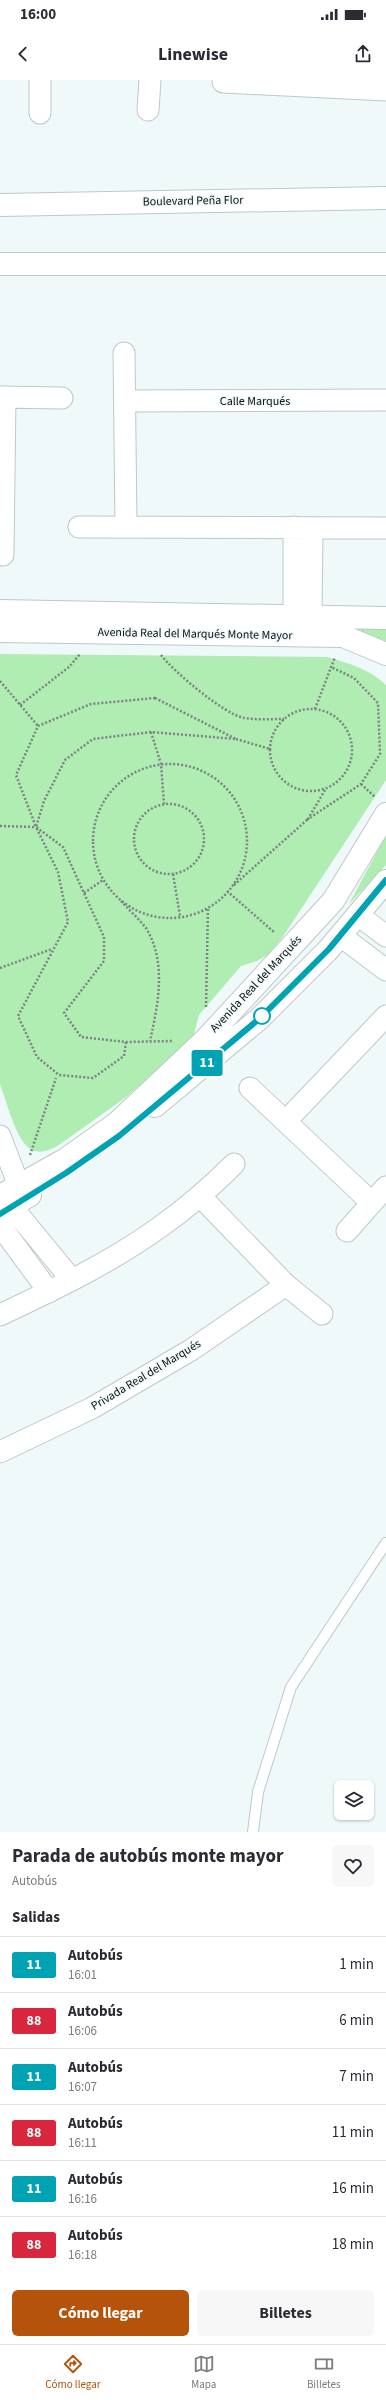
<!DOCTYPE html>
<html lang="es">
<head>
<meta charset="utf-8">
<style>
	body { margin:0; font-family:"Source Sans 3",sans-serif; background:#f7f7f7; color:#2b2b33; height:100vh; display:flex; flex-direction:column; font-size:15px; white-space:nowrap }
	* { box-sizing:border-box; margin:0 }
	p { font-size:13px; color:#7c7c81 }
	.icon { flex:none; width:22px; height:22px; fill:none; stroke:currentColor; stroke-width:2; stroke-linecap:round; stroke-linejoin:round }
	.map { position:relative; height:1752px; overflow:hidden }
	.details { display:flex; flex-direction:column; background:#fff; flex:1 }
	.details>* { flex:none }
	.badge { padding:0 8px; border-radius:3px; font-size:14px; line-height:26px }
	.tools { position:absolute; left:334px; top:1700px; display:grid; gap:8px }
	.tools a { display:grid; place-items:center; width:40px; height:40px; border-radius:6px; background:#fff; box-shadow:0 1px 3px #0004; font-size:20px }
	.map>.badge { position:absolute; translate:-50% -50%; box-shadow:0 0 0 2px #fff }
	h2 { padding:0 12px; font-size:15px; line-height:36px }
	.round { display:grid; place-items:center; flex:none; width:42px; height:42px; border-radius:6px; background:#f7f7f7 }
	.overview { display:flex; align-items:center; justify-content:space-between; height:68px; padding:0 12px }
	h1 { font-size:19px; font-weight:700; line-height:30px }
	.primary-button { display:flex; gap:8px; margin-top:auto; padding:8px 12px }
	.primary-button a { flex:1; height:46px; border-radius:6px; background:#b45309; color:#fff; font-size:16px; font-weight:700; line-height:46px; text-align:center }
	.primary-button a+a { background:#f7f7f7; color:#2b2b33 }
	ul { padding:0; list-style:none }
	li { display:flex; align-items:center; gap:12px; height:56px; padding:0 12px; border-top:1px solid #e1e1e2 }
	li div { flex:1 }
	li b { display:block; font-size:15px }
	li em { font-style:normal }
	li .badge { min-width:44px; font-weight:700; text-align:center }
	.status { display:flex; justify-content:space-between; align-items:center; height:28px; padding:0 20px; background:#fff; direction:ltr }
	.status svg { height:11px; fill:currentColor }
	header { display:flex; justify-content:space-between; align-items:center; height:52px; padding:0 12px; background:#fff; font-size:18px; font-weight:700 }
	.tab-bar { display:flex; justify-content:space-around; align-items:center; height:56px; border-top:1px solid #e1e1e2; background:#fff; font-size:11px; color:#7c7c81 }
	.tab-bar a { display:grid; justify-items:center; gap:2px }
	.tab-bar .active { color:#b45309 }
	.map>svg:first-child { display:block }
	.green { fill:#afedb3 }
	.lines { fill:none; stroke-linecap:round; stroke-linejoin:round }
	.lane-casing { stroke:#bfc8c8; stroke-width:12 }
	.street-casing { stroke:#bfc8c8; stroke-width:23 }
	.secondary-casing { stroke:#bfc8c8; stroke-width:24 }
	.path { stroke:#7d8384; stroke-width:2.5; stroke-dasharray:2 2; stroke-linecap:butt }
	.lane { stroke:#fff; stroke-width:10 }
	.street { stroke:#fff; stroke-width:21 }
	.secondary { stroke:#fff; stroke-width:22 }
	.line-casing { stroke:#fff; stroke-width:9 }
	.line { stroke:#00a3b4; stroke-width:6 }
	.stop-dot { fill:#fff; stroke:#00a3b4; stroke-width:2 }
	.labels { text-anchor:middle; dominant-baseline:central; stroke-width:3; stroke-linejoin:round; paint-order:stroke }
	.street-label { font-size:12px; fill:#0d1011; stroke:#f0f9fa }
</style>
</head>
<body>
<div class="status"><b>16:00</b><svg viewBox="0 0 49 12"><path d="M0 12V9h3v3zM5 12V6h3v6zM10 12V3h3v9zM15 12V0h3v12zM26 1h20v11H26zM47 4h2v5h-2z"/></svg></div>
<header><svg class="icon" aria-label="back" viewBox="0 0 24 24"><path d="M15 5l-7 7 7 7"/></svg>Linewise<svg class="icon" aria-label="share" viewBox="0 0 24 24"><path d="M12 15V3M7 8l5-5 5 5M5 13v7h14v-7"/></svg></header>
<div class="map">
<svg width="386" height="1752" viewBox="0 0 386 1752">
	<rect width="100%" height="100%" fill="#f0f9fa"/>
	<path class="green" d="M386,548V568L334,549Z
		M0,574L327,577C348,583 370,589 386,605V700L284,855L269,874L257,881L241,886L199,935L193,958L125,1018L56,1067C49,1070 40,1074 32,1070C16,1062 7,1022 0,1004Z
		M386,755V785L349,824Z"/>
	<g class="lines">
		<defs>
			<path id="lane" d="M253,1752L258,1712L291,1607L386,1463"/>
			<path id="street" d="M223,2L386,10
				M148,30L150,0
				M40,33V0
				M124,273L126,447
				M0,317L62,318
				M125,321L386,320
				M79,447L386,448
				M294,447V536
				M3,475L5,317
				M311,536L312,448
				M358,835L386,856
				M341,856L386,890
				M250,1008L372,1123
				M286,1041L386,936
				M0,1056L19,1106
				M200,1116L286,1205L322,1234
				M12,1127L72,1200
				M0,1145L49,1212
				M347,1151L386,1107
				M0,1235C55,1209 110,1183 160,1147C187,1128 211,1107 234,1084
				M0,1372L92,1328L191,1270L286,1205"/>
			<path id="secondary" d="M0,125L386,118
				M0,184H386
				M0,531L386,538
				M0,551L343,556L386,574
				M155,1026L259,939L329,869L386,801
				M0,1116L66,1079L117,1043L205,960L333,821L386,734
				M0,1133L30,1115"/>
		</defs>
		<use href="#lane" class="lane-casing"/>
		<use href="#street" class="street-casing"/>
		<use href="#secondary" class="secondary-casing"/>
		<path class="path" d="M161,575C174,592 224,634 244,638C257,640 271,639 284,639
			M0,601L38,646
			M155,618L236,659L151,652L93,659L65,680L44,721L36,747L16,695L38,646L91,624Z
			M20,625L69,587L80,574
			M315,629L335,577
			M270 670a41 41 0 1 1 82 0a41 41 0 1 1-82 0Z
			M151,652L161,684L164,724
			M236,659L270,669
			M93 761a77 77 0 1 1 154 0a77 77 0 1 1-154 0Z
			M361,704L375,717
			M325,710L308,739L361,704L380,674L378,623L354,598L331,587
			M134 759a35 35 0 1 1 70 0a35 35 0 1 1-70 0Z
			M0,746L36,747
			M173,794L180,836
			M234,805L308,739
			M227,811L275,853
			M84,813L103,800
			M121,821C129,830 139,839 146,848C167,882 158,925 150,961
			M0,888L52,869
			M206,927L208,827
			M126,962L124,976L93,998L59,995L37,977L18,936L68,842L58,792L36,747L63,767L104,857V881L64,933L81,957L126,962L172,961
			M30,1075L56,998"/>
		<use href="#lane" class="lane"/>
		<use href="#street" class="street"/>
		<use href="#secondary" class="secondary"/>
	</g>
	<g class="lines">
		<defs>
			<path id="line" d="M0,1134L66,1093L119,1056L259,939L329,869L386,800"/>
		</defs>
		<use href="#line" class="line-casing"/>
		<use href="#line" class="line"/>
	</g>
	<circle class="stop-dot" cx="262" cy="936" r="8"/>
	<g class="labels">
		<g class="street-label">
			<text transform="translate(193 121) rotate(-1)">Boulevard Peña Flor</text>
			<text x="255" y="321">Calle Marqués</text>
			<text transform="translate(195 554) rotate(1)">Avenida Real del Marqués Monte Mayor</text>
			<text transform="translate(256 904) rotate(-47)">Avenida Real del Marqués</text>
			<text transform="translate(146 1295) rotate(-31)">Privada Real del Marqués</text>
		</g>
	</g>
</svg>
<div class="tools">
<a><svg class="icon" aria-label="layers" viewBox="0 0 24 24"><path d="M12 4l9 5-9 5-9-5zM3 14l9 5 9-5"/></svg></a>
</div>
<b class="badge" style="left:207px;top:983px;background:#00a3b4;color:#fff">11</b>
</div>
<section class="details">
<div class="overview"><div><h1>Parada de autobús monte mayor</h1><p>Autobús</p></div><a class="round"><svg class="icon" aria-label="heart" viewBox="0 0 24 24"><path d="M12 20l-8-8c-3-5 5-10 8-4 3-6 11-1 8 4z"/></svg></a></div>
<h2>Salidas</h2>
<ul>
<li><span class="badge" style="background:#00a3b4;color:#fff">11</span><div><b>Autobús</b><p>16:01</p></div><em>1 min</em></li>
<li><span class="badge" style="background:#d7263d;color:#fff">88</span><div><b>Autobús</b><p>16:06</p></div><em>6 min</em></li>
<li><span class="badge" style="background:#00a3b4;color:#fff">11</span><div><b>Autobús</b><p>16:07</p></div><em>7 min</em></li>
<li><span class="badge" style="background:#d7263d;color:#fff">88</span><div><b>Autobús</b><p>16:11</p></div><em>11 min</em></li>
<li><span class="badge" style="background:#00a3b4;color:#fff">11</span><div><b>Autobús</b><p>16:16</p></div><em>16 min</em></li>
<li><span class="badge" style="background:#d7263d;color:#fff">88</span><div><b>Autobús</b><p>16:18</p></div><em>18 min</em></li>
</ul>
<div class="primary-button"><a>Cómo llegar</a><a>Billetes</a></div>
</section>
<nav class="tab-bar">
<a class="active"><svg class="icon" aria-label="directions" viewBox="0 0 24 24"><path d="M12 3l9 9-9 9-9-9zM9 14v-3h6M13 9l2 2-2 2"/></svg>Cómo llegar</a>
<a><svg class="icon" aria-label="map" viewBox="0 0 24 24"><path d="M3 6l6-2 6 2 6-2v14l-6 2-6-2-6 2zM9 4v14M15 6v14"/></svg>Mapa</a>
<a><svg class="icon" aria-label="tickets" viewBox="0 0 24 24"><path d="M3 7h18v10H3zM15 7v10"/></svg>Billetes</a>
</nav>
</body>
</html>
